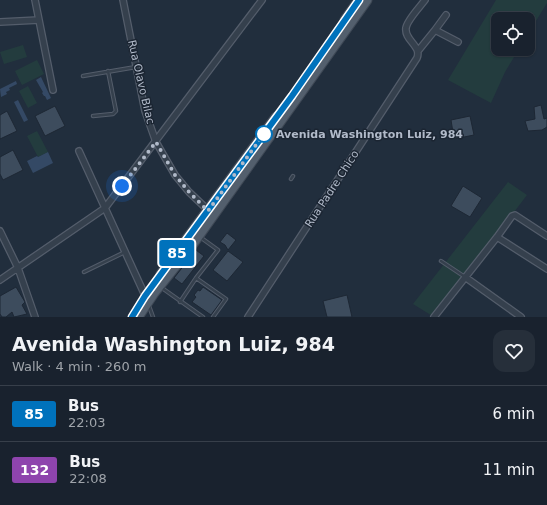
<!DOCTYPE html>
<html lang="en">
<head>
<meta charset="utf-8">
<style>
	body { margin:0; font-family:"DejaVu Sans",sans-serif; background:#262f3a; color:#f1f3f6; height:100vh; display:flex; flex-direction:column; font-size:15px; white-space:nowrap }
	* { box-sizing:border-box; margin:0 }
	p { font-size:13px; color:#9fa4aa }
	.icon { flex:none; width:22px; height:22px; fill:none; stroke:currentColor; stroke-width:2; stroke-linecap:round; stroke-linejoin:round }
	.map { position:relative; height:317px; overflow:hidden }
	.sheet { display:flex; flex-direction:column; background:#19222e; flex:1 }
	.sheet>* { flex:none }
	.badge { padding:0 8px; border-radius:3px; font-size:14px; line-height:26px }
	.controls { position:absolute; left:491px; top:12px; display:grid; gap:8px }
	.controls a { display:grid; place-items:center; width:44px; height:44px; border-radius:8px; background:#19222e; box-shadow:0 1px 3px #0004,0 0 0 1px #373f4a; font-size:20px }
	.you { position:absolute; width:20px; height:20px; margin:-10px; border:3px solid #fff; border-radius:50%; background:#1a73e8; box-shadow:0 0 0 6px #1a73e833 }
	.map>.badge { position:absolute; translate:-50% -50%; box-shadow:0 0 0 2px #fff }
	.round { display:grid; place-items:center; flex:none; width:42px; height:42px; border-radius:12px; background:#262f3a }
	.overview { display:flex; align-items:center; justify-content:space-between; height:68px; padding:0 12px }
	h1 { font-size:19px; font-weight:800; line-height:30px }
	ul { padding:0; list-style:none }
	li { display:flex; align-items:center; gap:12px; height:56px; padding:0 12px; border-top:1px solid #373f4a }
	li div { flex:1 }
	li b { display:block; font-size:15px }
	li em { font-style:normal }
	li .badge { min-width:44px; font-weight:700; text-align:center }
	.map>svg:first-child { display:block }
	.green { fill:#233c3e }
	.water { fill:#344965 }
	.building { fill:#3d4c5d; stroke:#1d2734 }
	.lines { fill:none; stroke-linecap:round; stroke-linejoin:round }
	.lane-casing { stroke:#545d6b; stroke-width:4.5 }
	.street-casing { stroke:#545d6b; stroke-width:8 }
	.primary-casing { stroke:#3f4956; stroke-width:11 }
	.lane { stroke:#35404d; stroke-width:2.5 }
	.street { stroke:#35404d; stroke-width:5.5 }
	.primary { stroke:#535f6d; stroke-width:9 }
	.line-casing { stroke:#fff; stroke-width:9 }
	.line { stroke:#0072bc; stroke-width:6 }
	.walk { stroke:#b1bac9; stroke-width:4; stroke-dasharray:0 7.2 }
	.stop-dot { fill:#fff; stroke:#0072bc; stroke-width:2 }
	.labels { text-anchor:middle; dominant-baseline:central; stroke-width:3; stroke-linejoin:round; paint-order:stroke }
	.street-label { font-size:11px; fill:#b1bac9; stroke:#1b2532 }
	.stop-label { font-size:11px; font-weight:bold; fill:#b1bac9; stroke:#1b2532; text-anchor:start }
</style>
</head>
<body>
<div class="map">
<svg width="547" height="317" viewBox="0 0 547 317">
	<rect width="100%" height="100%" fill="#212e3d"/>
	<path class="green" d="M496,0H547V3L528,34V19H498V49H519L505,72L491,103L448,80Z
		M23,45L27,57L4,64L0,52Z
		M37,60L44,74L22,85L15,71Z
		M28,86L37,103L28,108L19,91Z
		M37,131L48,152L38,157L27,136Z
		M508,182L527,195L434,317L413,304Z"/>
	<path class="water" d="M41,77L51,98L47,100L45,96H44L42,93L43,92L36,80Z
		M16,81L17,84L9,88L10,90L6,92L7,94L1,97L0,89Z
		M18,100L28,120L24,122L14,102Z
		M48,152L53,163L33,173L27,161L37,156L38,157Z"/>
	<path class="building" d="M541,105L544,119L547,118V127L542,130L528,131L525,121L535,119L534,107Z
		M55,106L65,126L45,136L35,116Z
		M7,111L17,131L0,139V115Z
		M470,116L474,135L454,139L451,120Z
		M13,150L23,170L3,180L0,174V157Z
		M463,186L482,198L470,217L451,206Z
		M227,233L236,240L228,250L225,245L220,242Z
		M196,250L204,256L182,284L174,278Z
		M228,251L243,262L227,281L213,270Z
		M16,287L25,302L22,305L27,314L14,317L12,312L6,317H2L0,314V296Z
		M203,287L222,300L211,315L192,302L196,297L194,295L198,290L200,291Z
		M347,295L352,317H327L323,301Z"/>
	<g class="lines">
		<defs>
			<path id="lane" d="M83,76L136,67
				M93,116L113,114L116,111L108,71
				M291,179L293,176
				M200,237L218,250L196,278L226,299L213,317
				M441,261L465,277
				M84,272L125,252
				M162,288L203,317
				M180,302L196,278
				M149,306L153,317"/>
			<path id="street" d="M35,0L53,90
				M123,0L145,111L156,142L175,175L189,192L210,212
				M0,22L39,20
				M435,30L446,15
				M418,51L435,30L458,42
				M79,151L148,302
				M0,231L18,268L35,317
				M497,237L547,269
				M465,277L521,317
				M0,280L105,208L262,0
				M248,317L417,58C422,46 404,40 406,28C407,20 420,7 425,0
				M434,317L497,237L512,216L515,215L547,236"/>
			<path id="primary" d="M345,20L359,0
				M161,274L276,117
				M138,317L154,293L190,248L367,0"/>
		</defs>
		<use href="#lane" class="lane-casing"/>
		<use href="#street" class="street-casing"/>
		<use href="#primary" class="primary-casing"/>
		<use href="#lane" class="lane"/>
		<use href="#street" class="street"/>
		<use href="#primary" class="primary"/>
	</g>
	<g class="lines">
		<defs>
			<path id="line" d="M132,317L145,296L292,96L359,0"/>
		</defs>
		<use href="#line" class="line-casing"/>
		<use href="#line" class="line"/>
		<path class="walk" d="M122,186L156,142L175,175L189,192L208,211L264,134"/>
	</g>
	<circle class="stop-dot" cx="264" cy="134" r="8"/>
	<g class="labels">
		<g class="street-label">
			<text transform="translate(141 82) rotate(77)">Rua Olavo Bilac</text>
			<text transform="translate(332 189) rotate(-57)">Rua Padre Chico</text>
		</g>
		<g class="stop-label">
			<text x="276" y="134">Avenida Washington Luiz, 984</text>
		</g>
	</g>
</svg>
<div class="controls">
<a><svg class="icon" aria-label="locate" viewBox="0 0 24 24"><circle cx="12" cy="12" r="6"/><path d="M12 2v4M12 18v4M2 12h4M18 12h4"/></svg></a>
</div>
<div class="you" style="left:122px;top:186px"></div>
<b class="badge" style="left:177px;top:253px;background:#0072bc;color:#fff">85</b>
</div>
<section class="sheet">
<div class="overview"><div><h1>Avenida Washington Luiz, 984</h1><p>Walk · 4 min · 260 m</p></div><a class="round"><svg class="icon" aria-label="heart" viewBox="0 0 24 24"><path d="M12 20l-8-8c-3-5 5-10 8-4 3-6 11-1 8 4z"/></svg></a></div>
<ul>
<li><span class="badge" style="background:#0072bc;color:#fff">85</span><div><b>Bus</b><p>22:03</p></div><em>6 min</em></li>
<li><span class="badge" style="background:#8e44ad;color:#fff">132</span><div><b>Bus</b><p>22:08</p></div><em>11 min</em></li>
</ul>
</section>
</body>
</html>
